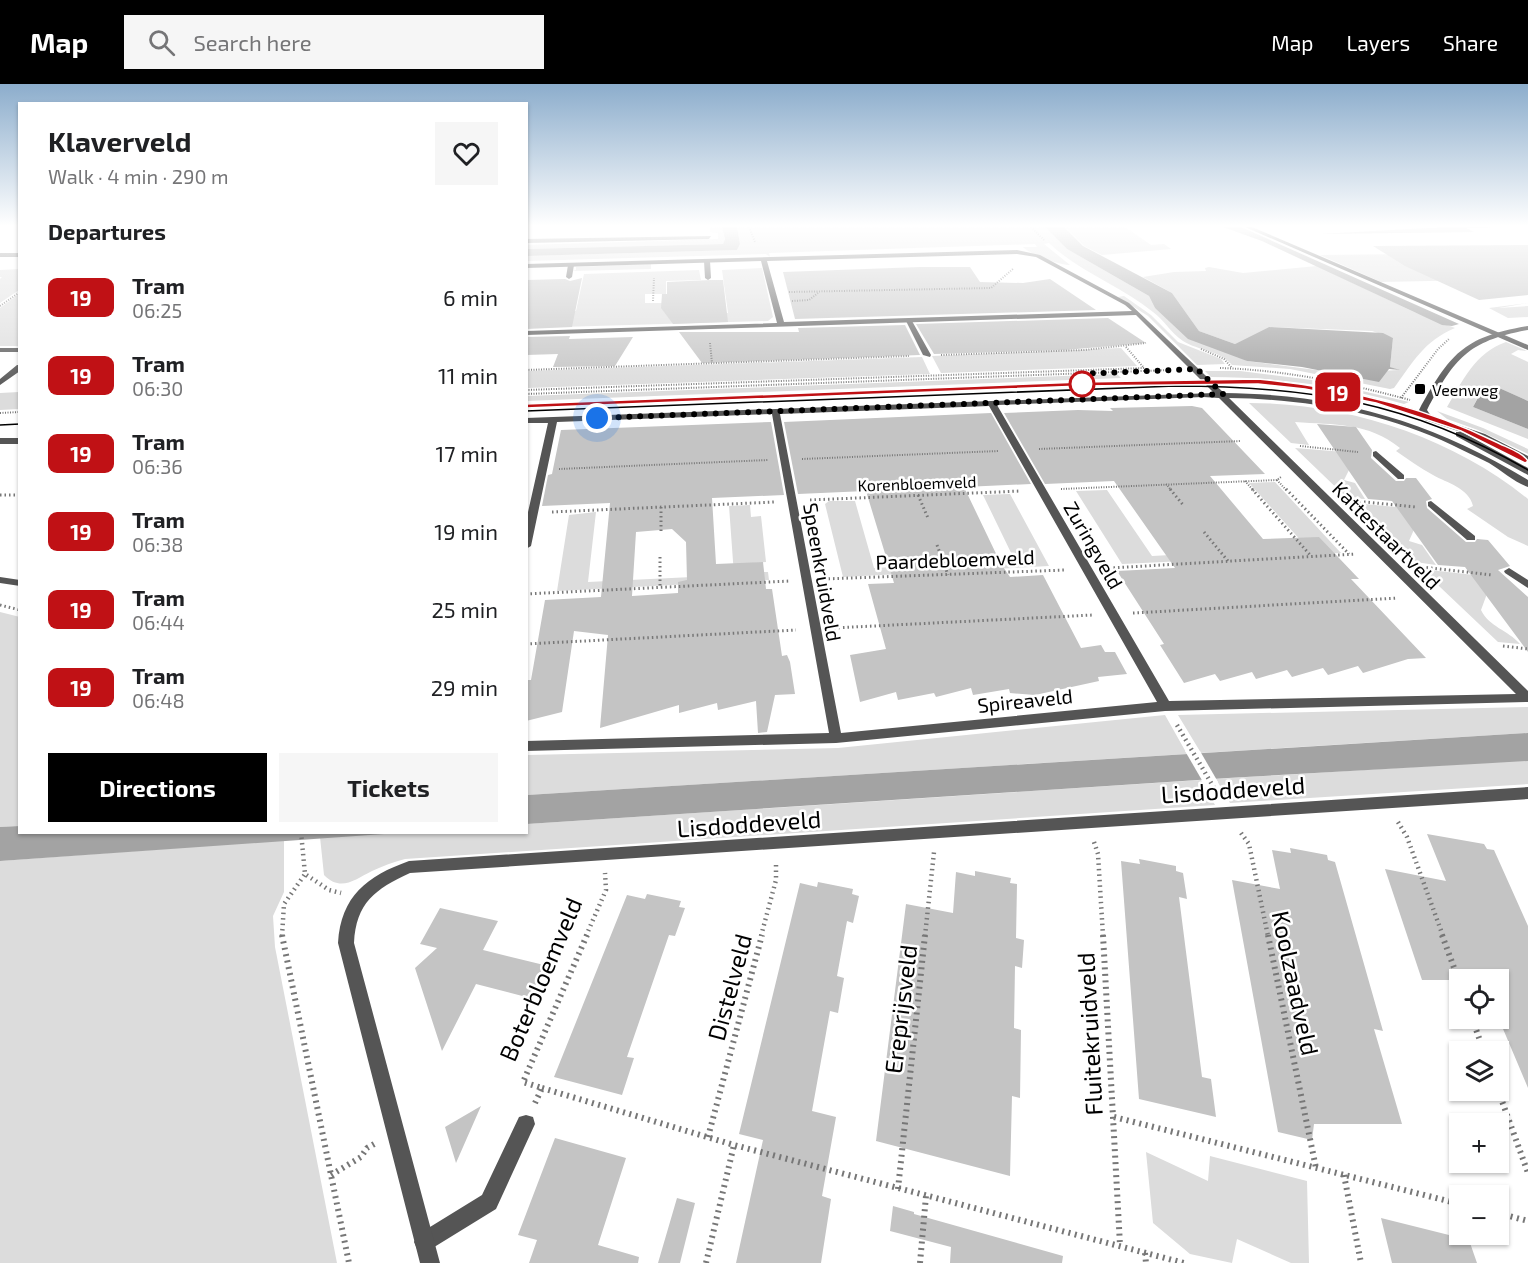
<!DOCTYPE html>
<html lang="en">
<head>
<meta charset="utf-8">
<style>
	body { margin:0; font-family:"Exo 2",sans-serif; background:#f6f6f6; color:#202124; height:100vh; display:flex; flex-direction:column; font-size:22px; white-space:nowrap }
	* { box-sizing:border-box; margin:0 }
	p { font-size:20px; color:#757577 }
	.icon { flex:none; width:33px; height:33px; fill:none; stroke:currentColor; stroke-width:2; stroke-linecap:round; stroke-linejoin:round }
	.map { position:relative; flex:1; overflow:hidden }
	.panel { position:absolute; left:18px; top:18px; width:510px; height:732px; display:flex; flex-direction:column; background:#fff; border-radius:0px; box-shadow:0 2px 4px #0004 }
	.panel>* { flex:none }
	.badge { padding:0 12px; border-radius:9px; font-size:21px; line-height:39px }
	.buttons { position:absolute; left:1449px; top:885px; display:grid; gap:12px }
	.buttons a { display:grid; place-items:center; width:60px; height:60px; border-radius:0px; background:#fff; box-shadow:0 2px 4px #0004; font-size:30px }
	.you { position:absolute; width:30px; height:30px; margin:-15px; border:4px solid #fff; border-radius:50%; background:#1a73e8; box-shadow:0 0 0 9px #1a73e833 }
	.map>.badge { position:absolute; translate:-50% -50%; box-shadow:0 0 0 3px #fff }
	h2 { padding:0 30px; font-size:22px; line-height:54px }
	.round { display:grid; place-items:center; flex:none; width:63px; height:63px; border-radius:0px; background:#f6f6f6 }
	.summary { display:flex; align-items:center; justify-content:space-between; height:102px; padding:0 30px }
	h1 { font-size:28px; font-weight:700; line-height:45px }
	.primary-button { display:flex; gap:12px; margin-top:auto; padding:12px 30px }
	.primary-button a { flex:1; height:69px; border-radius:0px; background:#000; color:#fff; font-size:24px; font-weight:700; line-height:69px; text-align:center }
	.primary-button a+a { background:#f6f6f6; color:#202124 }
	ul { padding:0; list-style:none }
	li { display:flex; align-items:center; gap:18px; height:78px; padding:0 30px }
	li div { flex:1 }
	li b { display:block; font-size:22px }
	li em { font-style:normal }
	li .badge { min-width:66px; font-weight:700; text-align:center }
	header { display:flex; align-items:center; gap:36px; box-sizing:border-box; height:84px; padding:0 30px; background:#000; color:#fff }
	header strong { font-size:28px }
	nav { display:flex; gap:33px; margin-inline-start:auto; font-size:21px }
	.search { width:420px; height:54px; background:#f6f6f6; display:flex; align-items:center; gap:15px; box-sizing:border-box; padding:0 21px; border-radius:0px; color:#757577; font-size:22px }
	.map>svg:first-child { display:block }
	.green { fill:#dcdcdc }
	.water { fill:#a3a3a3 }
	.pier { fill:#fff }
	.building { fill:#c4c4c4; fill-rule:evenodd }
	.lines { fill:none; stroke-linecap:round; stroke-linejoin:round }
	.path-far3 { stroke:#777; stroke-width:2; stroke-dasharray:1 1.5; stroke-linecap:butt }
	.path-far2 { stroke:#777; stroke-width:3; stroke-dasharray:1.5 3; stroke-linecap:butt }
	.path-far1 { stroke:#777; stroke-width:4.5; stroke-dasharray:1.5 4; stroke-linecap:butt }
	.path { stroke:#777; stroke-width:6; stroke-dasharray:2 4.5; stroke-linecap:butt }
	.service { fill:#555; fill-rule:evenodd }
	.minor { fill:#555; fill-rule:evenodd }
	.tram { stroke:#000; stroke-width:1.5 }
	.line { fill:#c01115; stroke:#fff; stroke-width:1.5 }
	.walk { stroke:#000; stroke-width:6; stroke-dasharray:0 10.8 }
	.stop-dot { fill:#fff; stroke:#c01115; stroke-width:3 }
	.poi-dot { fill:#000; stroke:#fff; stroke-width:2 }
	.labels { text-anchor:middle; dominant-baseline:central; stroke-width:5; stroke-linejoin:round; paint-order:stroke }
	.far-poi-label { font-size:16px; fill:#000; stroke:#fff; text-anchor:start }
	.far-street-label { font-size:16px; fill:#000; stroke:#fff }
	.street-label { font-size:20px; fill:#000; stroke:#fff }
	.near-street-label { font-size:24px; fill:#000; stroke:#fff }
</style>
</head>
<body>
<header>
<strong>Map</strong>
<div class="search"><svg class="icon" aria-label="search" viewBox="0 0 24 24"><circle cx="10" cy="10" r="6"/><path d="M15 15l6 6"/></svg>Search here</div>
<nav><a>Map</a><a>Layers</a><a>Share</a></nav>
</header>
<div class="map">
<svg width="1528" height="1179" viewBox="0 0 1528 1179">
	<rect width="100%" height="100%" fill="#fff"/>
	<path class="green" d="M710,143H722L725,155L723,160L527,165L526,161L718,155V149L710,148Z
		M737,143H1045L1067,165L1149,212L1155,224L1247,277L1339,289L1399,286L1390,283L1393,254L1372,247L1269,243L1235,260L1199,247L1172,209L1143,193L1174,188L1206,187L1205,184L1209,183L1243,189L1317,182L1414,228L1455,244C1424,257 1413,278 1394,304L1390,305L1290,285L1232,281C1219,266 1199,267 1183,257C1171,249 1164,236 1153,228C1120,201 1079,188 1049,159L1044,160L1070,181C1062,182 1029,170 1023,163H1037L1035,160L769,169L770,173L766,170L527,177L526,172L737,166L740,160Z
		M1065,143H1125L1151,161L1164,160L1171,165L1102,171L1084,162Z
		M1511,169L1526,195L1381,198L1320,171Z
		M651,180V185L571,187L576,186V183Z
		M762,184L773,233L768,237L527,244L526,229L576,227L584,190L699,186L701,196L666,197V210H645V219H666V231L728,229L722,186Z
		M19,185V206L0,219V195L2,193H0V186Z
		M19,210V262H0V224Z
		M1124,212L1151,231L1178,258L1221,275L1225,280L1197,281L1148,232L1118,213Z
		M1528,219L1499,224L1528,222V233L1508,234L1489,224Z
		M1506,258L1527,267L1518,266L1511,270L1528,278V317L1497,303L1482,308L1474,306L1473,308L1480,309L1473,323L1528,345V355L1447,323C1463,296 1475,269 1506,258Z
		M1121,264L1137,282L941,289L932,272Z
		M922,273L930,290L527,304V287Z
		M1240,287L1320,297L1409,318L1404,320C1341,302 1277,293 1211,293L1205,287Z
		M1117,290L1121,294L526,317L527,312Z
		M19,308V325L0,326V309Z
		M1249,319C1347,319 1452,353 1528,415V462L1508,453L1467,425L1473,422C1469,404 1447,399 1433,391C1420,384 1408,375 1396,367L1400,364C1368,338 1335,341 1295,338L1309,361L1291,359Z
		M1437,327L1483,344L1528,365V370L1478,346L1447,335Z
		M1295,364L1344,368L1354,376L1344,396L1355,399L1365,415L1347,414Z
		M1275,398L1341,469L1313,470L1249,399Z
		M1107,406L1152,472L1302,464L1308,471L1122,480L1076,407Z
		M1010,410L1049,482L843,493L825,420L829,417H855L874,484L1015,477L983,411Z
		M1353,419L1407,424L1419,434L1409,457L1422,461L1436,481L1415,478Z
		M750,421L751,433L761,432L766,478L753,479L754,488H768L769,496L557,507L569,431L596,428L588,498L734,491L729,422Z
		M1421,485L1483,492L1491,499L1481,526C1489,543 1508,546 1520,560L1498,558Z
		M0,528L20,533L19,742L0,743Z
		M1528,623V649L1201,669L1178,631Z
		M1165,631L1187,670L527,711V671L838,664Z
		M1528,676V700L1230,719L1216,695Z
		M1201,696L1215,721L405,775C393,778 383,782 372,787C354,796 341,808 324,791L320,753L393,748H526L527,740Z
		M284,756V808L273,832L275,863L337,1179H0V777Z
		M1146,1068L1208,1097L1210,1072L1307,1097L1309,1179H1291L1237,1155L1232,1179L1190,1170L1153,1139Z"/>
	<path class="water" d="M722,143H737L740,160L737,166L527,172V165L723,160L725,155Z
		M1045,143H1064L1083,162L1172,209L1199,247L1235,260L1269,243L1383,249L1393,254L1390,283L1400,286L1389,285L1379,298L1302,283L1247,277L1188,255L1155,224L1149,212L1067,165Z
		M1223,143H1241L1459,240L1452,242L1442,241L1262,157Z
		M1446,143H1507L1466,144L1474,148L1320,150Z
		M1497,303L1528,317V345L1473,323L1480,310L1473,307L1474,306L1482,308L1487,304Z
		M1528,649V677L1228,694L527,740V711Z
		M19,742L20,748L398,749L0,777V743Z"/>
	<path class="pier" d="M1185,667H1200L1218,698H1203Z"/>
	<path class="building" d="M1528,161V211L1479,216L1405,182L1373,162Z
		M920,183H970L980,198L1023,199L1050,195L1096,226L795,235L783,188Z
		M582,194L572,243L526,245V196L565,195L570,197Z
		M711,196H723L728,238L673,240L661,224L662,210H667V198Z
		M1108,234L1146,259L1065,266L934,270L916,240Z
		M905,241L920,271L702,279L679,248H799L798,244Z
		M570,252L569,255L633,253L615,282L553,283L558,270L526,271V253Z
		M1192,322L1202,324L1265,390L1210,392L1263,455L1319,453L1359,495H1351L1426,574L1408,575L1363,589L1358,582L1328,591L1323,584L1292,593L1287,586L1256,595L1252,588L1220,597L1215,590L1184,599L1160,561L1164,560L1117,487L1175,484L1114,397L1045,400L1004,329L1078,326L1113,327L1110,324Z
		M991,329L1031,400L964,403L1001,480L1010,493L1043,491L1081,564L1101,561L1105,568H1115L1127,590L1098,593L1099,597L1035,611L1010,609L1009,605L973,611L971,604L936,613L934,609L898,616L896,608L860,618L850,571L886,565L868,500L894,499L866,407L798,410L784,338Z
		M771,338L784,411L712,414L716,480L763,478L766,505H772L782,572L787,571L790,578L795,610L775,611L767,648L758,649L756,617L718,626L717,619L679,629V621L600,644L608,551L574,547L562,628L526,637V607L528,596H531L545,516L601,513L610,419L542,422L548,391L552,390L561,346ZM672,445L686,458L687,496L678,498V509L632,512L636,448Z
		M1317,340L1356,343L1372,366L1371,374L1396,397H1404L1406,394H1416L1432,415L1426,417L1427,424L1466,458H1475L1477,455L1488,456L1510,482L1498,486L1528,513V568L1465,483L1438,481L1392,417L1368,415Z
		M1427,750L1484,760L1487,765L1494,766L1528,842V1004L1498,933V896H1484L1483,893V896H1422L1385,785L1446,797Z
		M1290,764L1327,771L1328,776L1335,778L1383,947L1374,945L1402,1040H1314L1312,1056L1278,1048L1232,796L1280,805L1272,766L1291,769Z
		M1139,775L1176,782V787L1183,789L1187,815L1179,813L1202,993L1211,995L1216,1033L1139,1015L1121,777L1140,780Z
		M975,787L1011,794L1010,799L1017,800L1016,854L1024,856L1022,884L1015,882L1014,944L1021,946L1020,1014L1012,1012L1010,1092L876,1057L906,820L953,829L956,788L975,792Z
		M818,798L853,805L852,810L859,812L853,839L847,837L837,892L844,894L838,929L830,927L812,1027L836,1033L822,1112L831,1115L821,1179H736L763,1056L739,1050L800,799L817,803Z
		M647,810L681,817L679,823L685,824L675,852L669,851L627,973L634,974L622,1011L554,993L627,811L645,815Z
		M440,824L498,837L483,866L544,881L530,914L476,900L442,967L415,884L437,864L420,860Z
		M481,1022L456,1079L445,1043Z
		M555,1054L626,1074L598,1161L639,1173L638,1179H529L537,1156L518,1151Z
		M677,1114L695,1119L680,1179H658Z
		M893,1122L914,1128V1130L1063,1172L1062,1179H950L951,1163L890,1147Z
		M1381,1134L1469,1156L1477,1179H1392Z"/>
	<g class="lines">
		<path class="path-far3" d="M749,143L755,158
			M1031,143L1044,156
			M789,208L991,204L1014,184
			M653,217L654,194
			M792,217L809,216L818,209
			M0,222L20,208
			M710,259L712,279
			M1126,263L1144,284
			M1201,265L1224,275L1232,284
			M941,271L1084,266L1146,259
			M1220,284C1285,286 1347,299 1410,316
			M526,286L909,272
			M526,306L1144,284
			M526,310L1170,286
			M1401,314L1438,265L1449,255
			M0,329L20,328
			M1300,362L1358,368
			M1039,365L1241,357
			M802,375L999,367
			M559,385L768,376
			M1277,396L1287,407
			M1245,397L1254,407
			M1166,400L1172,407
			M1061,405L1277,396L1281,393"/>
		<path class="path-far2" d="M1170,405L1184,422
			M1252,405L1311,472
			M1286,405L1349,470
			M0,411H20
			M918,411L928,434
			M810,416L1021,407
			M1355,417L1416,423
			M661,423V447
			M552,428L775,418
			M1204,448L1228,477
			M937,461L948,491
			M660,473V503
			M1422,483L1492,491
			M1109,484L1356,470
			M824,495L1065,486
			M526,510L790,497
			M0,521L20,526
			M1133,529L1398,514
			M834,544L1093,531
			M526,560L796,546
			M1503,562L1528,565"/>
		<path class="path-far1" d="M1177,641L1217,709
			M1398,738L1407,753L1443,852
			M301,748L305,790L329,806L341,809
			M1241,749L1249,760L1268,852
			M1094,758L1098,770L1103,852
			M282,852L284,820L305,790
			M586,852L606,806L605,789
			M761,852L776,796V779
			M925,852L934,768"/>
		<path class="path" d="M282,851L349,1179
			M1103,851L1120,1161
			M1268,851L1316,1084
			M1442,851L1460,900
			M1472,934L1484,968
			M542,1004L734,1061L1184,1179
			M1498,1006L1528,1089
			M535,1019L542,1004L523,998L587,851
			M1114,1033L1460,1120
			M708,1053L762,851
			M331,1091L361,1073L367,1064L376,1059
			M1344,1091L1361,1179
			M898,1105L925,851
			M1498,1129L1528,1137
			M1145,1169L1146,1179
			M706,1179L734,1061
			M920,1179L926,1112"/>
		<path class="service" d="M707,175L710,177L711,194L708,196L705,194L704,177Z
			M571,179L574,181L572,193L569,195L566,193L568,181Z
			M909,235L912,237L931,271L930,273L923,271L906,237Z
			M1528,242V246C1468,257 1455,274 1427,326L1431,332L1485,350L1528,372V378L1479,354L1425,336L1419,326C1450,270 1463,253 1528,242Z
			M17,281H20V287L0,301V295Z
			M1456,348H1462L1528,384V391L1456,352Z
			M1376,367L1404,391V395H1398L1373,372V368Z
			M1431,417L1475,452V456H1467L1428,422V418Z
			M1509,484L1528,496V504L1505,489L1504,487Z
			M526,1031L533,1033L535,1040L496,1125L431,1165L424,1168L417,1165L414,1158L417,1151L482,1111L519,1033Z"/>
		<path class="minor" d="M1245,143H1252L1528,261V266Z
			M711,152L709,155L526,159V155Z
			M1017,166L1040,171L1129,219L1224,309C1336,310 1432,337 1528,396V403C1514,398 1502,387 1489,379C1477,373 1464,367 1452,361C1383,328 1304,315 1229,314L1528,607V618L1165,627L836,659L526,667V657L829,649L772,330L557,338L531,462L526,465V437L548,339H526V334L1214,309L1136,231L526,251V247L777,239L761,177L526,184V180ZM1017,170L1036,173L1125,221L1132,227L784,238L767,177ZM1203,313L1219,314L1516,610L1169,617L997,321ZM989,322L1157,618L841,649L780,330Z
			M0,169H20V173H0Z
			M0,264H20V268H0Z
			M0,354H20V360H0Z
			M0,493L20,496V502L0,499Z
			M1528,703V715L410,789C375,805 356,819 354,859L440,1179H420L338,859C341,812 367,792 409,777Z"/>
		<path class="tram" d="M526,327L1175,302C1310,302 1410,318 1528,386
			M0,341L20,340"/>
	</g>
	<linearGradient id="sky" x2="0" y2="1"><stop stop-color="#8cadcc"/><stop offset="0.46" stop-color="#fff"/><stop offset="1" stop-color="#fff" stop-opacity="0"/></linearGradient>
	<rect width="1528" height="308" fill="url(#sky)"/>
	<path class="line" d="M1258,295C1340,303 1421,321 1496,358C1508,364 1523,369 1528,377L1525,379L1461,347L1376,319L1305,305L1258,300L1082,302L526,324L523,322L526,320L1082,298Z"/>
	<g class="lines">
		<path class="walk" d="M597,334L1223,310L1197,285L1077,290L1082,300"/>
	</g>
	<circle class="stop-dot" cx="1082" cy="300" r="12"/>
	<rect class="poi-dot" x="1414" y="299" width="12" height="12" rx="3"/>
	<g class="labels">
		<g class="far-poi-label">
			<text x="1432" y="305">Veenweg</text>
		</g>
		<g class="far-street-label">
			<text transform="translate(917 399) rotate(-2)">Korenbloemveld</text>
		</g>
		<g class="street-label">
			<text transform="translate(1387 451) rotate(45)">Kattestaartveld</text>
			<text transform="translate(1094 461) rotate(60)">Zuringveld</text>
			<text transform="translate(955 475) rotate(-2)">Paardebloemveld</text>
			<text transform="translate(823 488) rotate(80)">Speenkruidveld</text>
			<text transform="translate(1025 616) rotate(-6)">Spireaveld</text>
		</g>
		<g class="near-street-label">
			<text transform="translate(1233 705) rotate(-4)">Lisdoddeveld</text>
			<text transform="translate(749 739) rotate(-4)">Lisdoddeveld</text>
			<text transform="translate(540 895) rotate(-67)">Boterbloemveld</text>
			<text transform="translate(1296 899) rotate(78)">Koolzaadveld</text>
			<text transform="translate(729 903) rotate(-75)">Distelveld</text>
			<text transform="translate(900 925) rotate(-83)">Ereprijsveld</text>
			<text transform="translate(1089 950) rotate(-93)">Fluitekruidveld</text>
		</g>
	</g>
</svg>
<div class="buttons">
<a><svg class="icon" aria-label="locate" viewBox="0 0 24 24"><circle cx="12" cy="12" r="6"/><path d="M12 2v4M12 18v4M2 12h4M18 12h4"/></svg></a>
<a><svg class="icon" aria-label="layers" viewBox="0 0 24 24"><path d="M12 4l9 5-9 5-9-5zM3 14l9 5 9-5"/></svg></a>
<a>+</a>
<a>−</a>
</div>
<div class="you" style="left:597px;top:334px"></div>
<b class="badge" style="left:1338px;top:308px;background:#c01115;color:#fff">19</b>
<section class="panel">
<div class="summary"><div><h1>Klaverveld</h1><p>Walk · 4 min · 290 m</p></div><a class="round"><svg class="icon" aria-label="heart" viewBox="0 0 24 24"><path d="M12 20l-8-8c-3-5 5-10 8-4 3-6 11-1 8 4z"/></svg></a></div>
<h2>Departures</h2>
<ul>
<li><span class="badge" style="background:#c01115;color:#fff">19</span><div><b>Tram</b><p>06:25</p></div><em>6 min</em></li>
<li><span class="badge" style="background:#c01115;color:#fff">19</span><div><b>Tram</b><p>06:30</p></div><em>11 min</em></li>
<li><span class="badge" style="background:#c01115;color:#fff">19</span><div><b>Tram</b><p>06:36</p></div><em>17 min</em></li>
<li><span class="badge" style="background:#c01115;color:#fff">19</span><div><b>Tram</b><p>06:38</p></div><em>19 min</em></li>
<li><span class="badge" style="background:#c01115;color:#fff">19</span><div><b>Tram</b><p>06:44</p></div><em>25 min</em></li>
<li><span class="badge" style="background:#c01115;color:#fff">19</span><div><b>Tram</b><p>06:48</p></div><em>29 min</em></li>
</ul>
<div class="primary-button"><a>Directions</a><a>Tickets</a></div>
</section>
</div>
</body>
</html>
